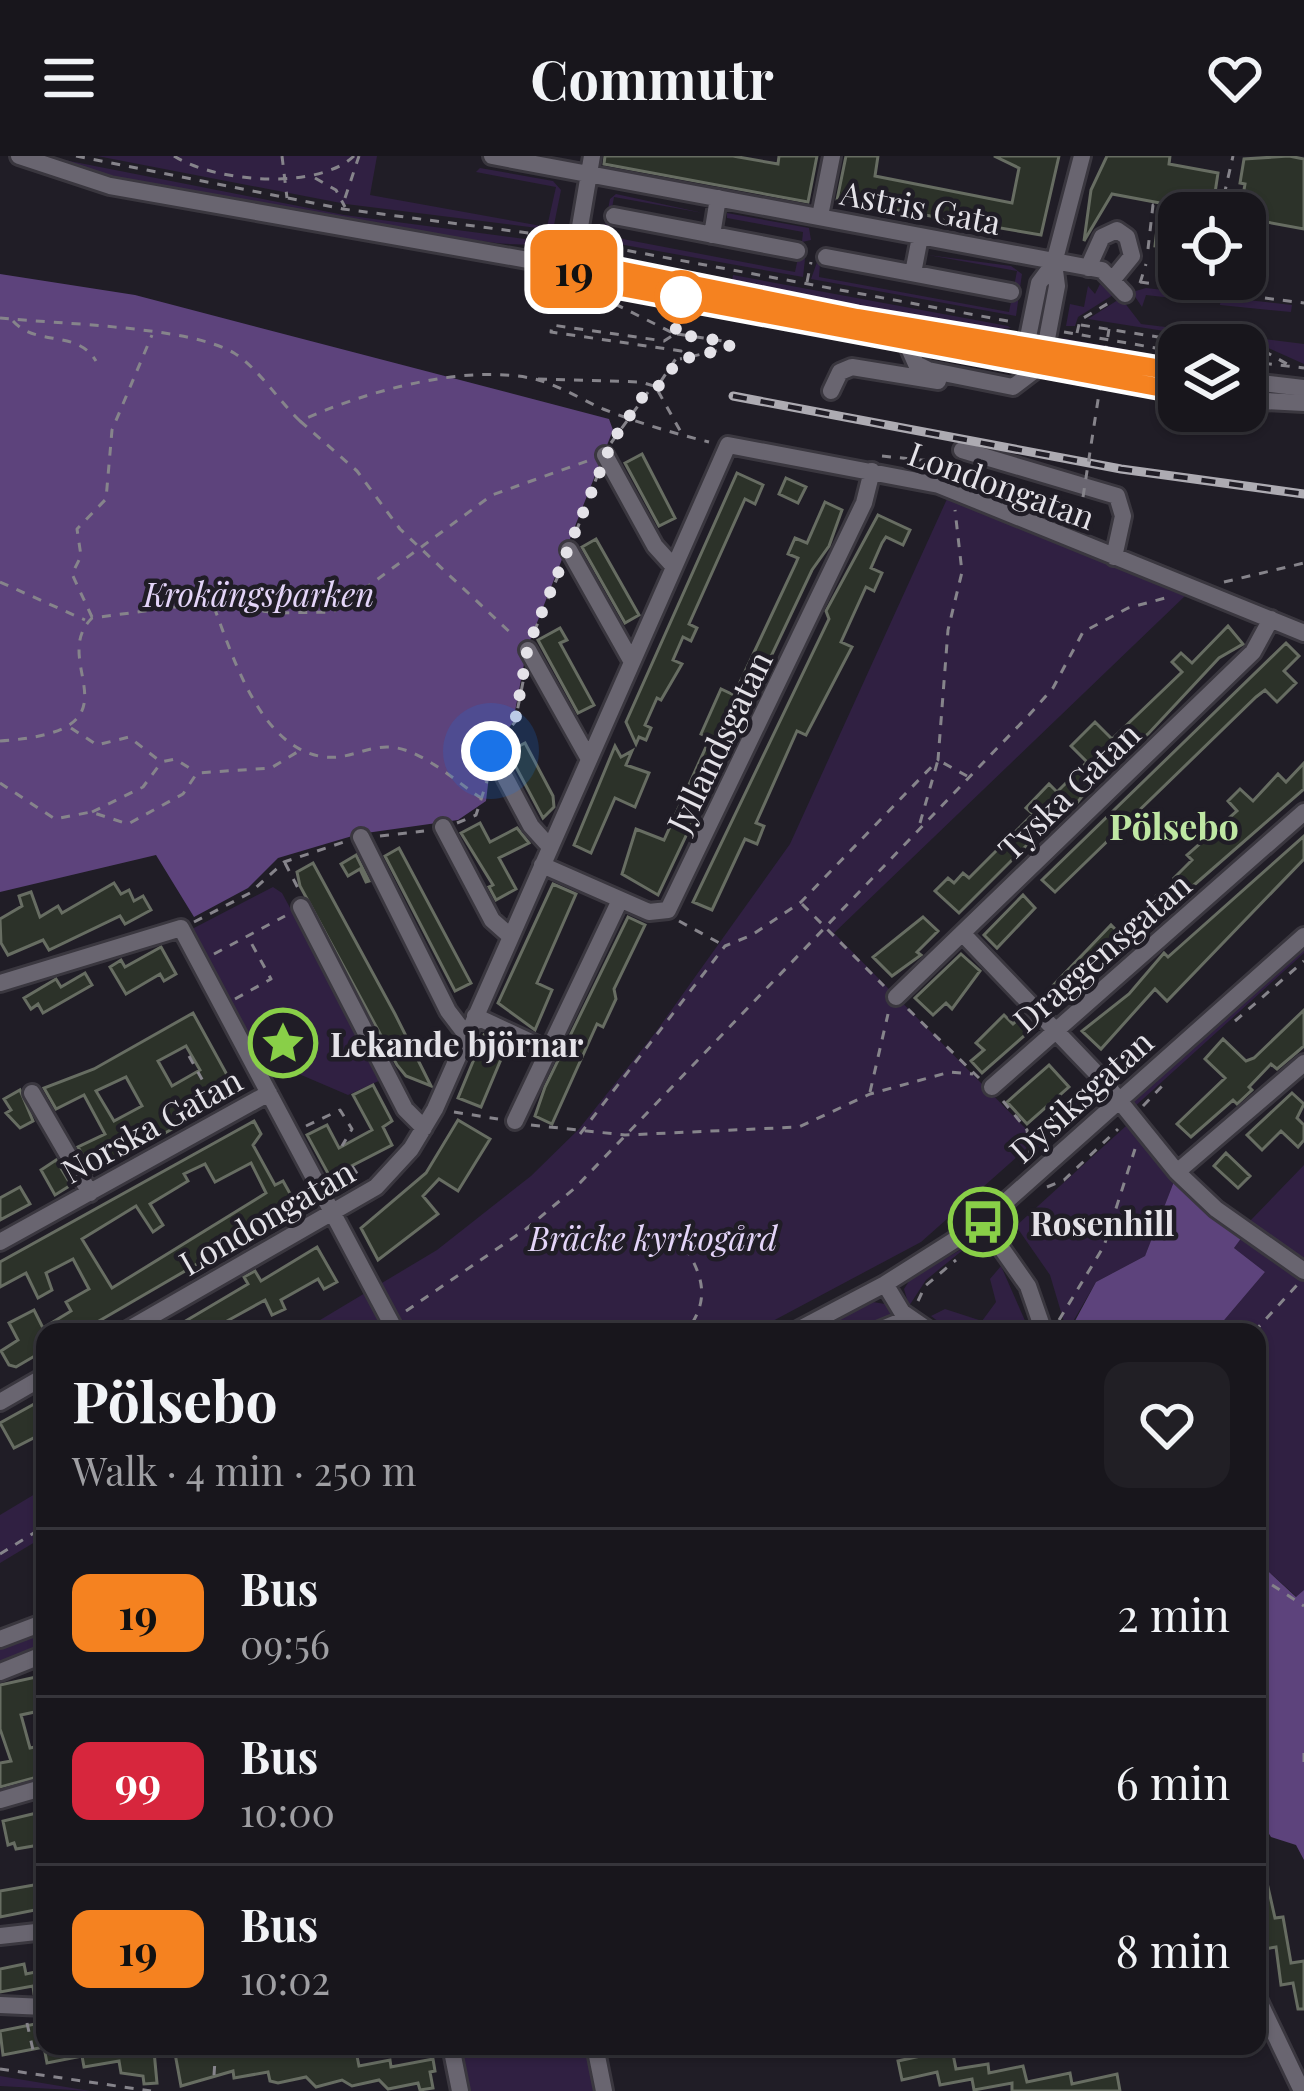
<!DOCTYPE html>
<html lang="en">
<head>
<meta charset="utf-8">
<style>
	body { margin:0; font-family:"Playfair Display",serif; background:#211f25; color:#f1f3f6; height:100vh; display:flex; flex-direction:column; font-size:45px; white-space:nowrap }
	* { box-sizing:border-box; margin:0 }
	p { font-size:39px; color:#9f9fa3 }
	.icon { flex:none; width:66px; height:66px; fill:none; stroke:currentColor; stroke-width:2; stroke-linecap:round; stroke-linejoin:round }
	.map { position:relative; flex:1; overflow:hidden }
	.sheet { position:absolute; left:36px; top:1167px; width:1230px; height:732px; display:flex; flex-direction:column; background:#18161c; border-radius:24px; box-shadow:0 3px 9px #0004,0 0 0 3px #36353b }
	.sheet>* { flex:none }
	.badge { padding:0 24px; border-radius:18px; font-size:42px; line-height:78px }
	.tools { position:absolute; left:1158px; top:36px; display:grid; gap:24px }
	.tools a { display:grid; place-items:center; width:108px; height:108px; border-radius:24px; background:#18161c; box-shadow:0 3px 9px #0004,0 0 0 3px #36353b; font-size:60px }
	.you { position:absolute; width:60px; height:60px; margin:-30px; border:9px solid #fff; border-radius:50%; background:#1a73e8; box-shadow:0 0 0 18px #1a73e833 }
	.map>.badge { position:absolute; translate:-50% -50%; box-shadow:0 0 0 6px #fff }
	.round { display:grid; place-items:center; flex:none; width:126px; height:126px; border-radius:24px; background:#211f25 }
	.headline { display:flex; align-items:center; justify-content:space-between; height:204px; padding:0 36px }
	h1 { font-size:57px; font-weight:700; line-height:90px }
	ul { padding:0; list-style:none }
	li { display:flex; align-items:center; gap:36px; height:168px; padding:0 36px; border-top:3px solid #36353b }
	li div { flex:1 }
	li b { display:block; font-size:45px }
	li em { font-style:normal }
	li .badge { min-width:132px; font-weight:700; text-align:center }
	header { display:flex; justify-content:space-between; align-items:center; height:156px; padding:0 36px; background:#18161c; font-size:54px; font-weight:700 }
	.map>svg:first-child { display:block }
	.green { fill:#302042 }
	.forest { fill:#5d437c }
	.building { fill:#2c3229; stroke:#676d62; stroke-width:3; fill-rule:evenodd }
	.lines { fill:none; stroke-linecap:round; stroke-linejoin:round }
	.minor-casing { stroke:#3a373f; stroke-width:22 }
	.path { stroke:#86848b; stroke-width:3; stroke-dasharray:9 9; stroke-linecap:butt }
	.minor { stroke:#696570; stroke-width:16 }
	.rail-casing { stroke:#adabb2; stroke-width:9 }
	.rail { stroke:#201d26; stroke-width:4.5; stroke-dasharray:14; stroke-linecap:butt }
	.path-bridge { stroke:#86848b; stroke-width:3; stroke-dasharray:9 9; stroke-linecap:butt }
	.line-casing { stroke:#fff; stroke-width:27 }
	.line { stroke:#f58220; stroke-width:18 }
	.walk { stroke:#e4e2e8; stroke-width:12; stroke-dasharray:0 21.6 }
	.stop-dot { fill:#fff; stroke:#f58220; stroke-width:6 }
	.labels { text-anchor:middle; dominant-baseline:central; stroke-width:9; stroke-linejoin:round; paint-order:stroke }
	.street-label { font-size:33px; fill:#e4e2e8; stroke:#201d26 }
	.park-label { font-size:33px; font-style:italic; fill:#e4d5f9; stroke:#201d26 }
	.poi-label { font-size:33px; font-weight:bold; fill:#e4e2e8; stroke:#201d26; text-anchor:start }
	.neighbourhood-label { font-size:36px; font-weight:bold; fill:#bfe7a3; stroke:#201d26 }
</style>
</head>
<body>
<header><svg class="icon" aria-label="menu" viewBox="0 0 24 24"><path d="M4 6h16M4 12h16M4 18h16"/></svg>Commutr<svg class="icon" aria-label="heart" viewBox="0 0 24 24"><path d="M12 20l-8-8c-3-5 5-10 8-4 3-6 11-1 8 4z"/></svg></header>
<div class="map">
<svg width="1304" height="1935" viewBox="0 0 1304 1935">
	<rect width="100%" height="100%" fill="#201d26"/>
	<path class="green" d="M44,0L344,59L548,86C513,93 474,83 439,79C307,63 170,41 44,0Z
		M97,0H377L370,39L547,71L556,31L476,16L480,12L553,25L561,34L553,74L346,48Z
		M616,38L703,57L614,41L607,80L795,116L800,93L806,94L803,121L602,85L610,43Z
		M727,57L809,72L811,84L802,86L803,76L727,62Z
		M821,95L819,121L1009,156L1017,115L928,99L1011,110L1022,118L1016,160L811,123Z
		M733,119L1008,170L1011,172L970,176L731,130Z
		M1100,128L1113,139L1078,161L1075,170H1066L1070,148L1084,151L1088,130L1095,138Z
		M1146,132L1216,140L1217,141L1216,147L1146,139L1142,151L1132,136Z
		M1221,141L1292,149L1291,156L1220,149Z
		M1121,142L1141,168L1304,188V208L1266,191L1088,163Z
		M1062,182L1179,203V211L1075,193Z
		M947,343L1185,440L834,777L1026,973L1028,991L921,1086L752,1176H300L437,1094L531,1020L579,973L655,877L790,688Z
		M273,731L282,737L383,923L348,939L299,918L273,922L192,773Z
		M1304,790V797L1132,953L1136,939Z
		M1089,923L1099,936L1059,968L1054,953Z
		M1048,959L1059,972L1031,999L1030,974Z
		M1126,970L1175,1023L1145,1100L1096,1126L1067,1176L1050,1119L1016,1070Z
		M1304,1009V1434L1297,1441L1257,1405V1176H1214L1265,1116L1234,1092L1251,1064Z
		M969,1089L926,1124L909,1150L904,1133L911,1122Z
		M1001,1110L1030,1176H952L931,1160L945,1153L982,1165L996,1146L990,1123Z
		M873,1146L885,1148L894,1159L860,1176H814Z
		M45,1332V1380L0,1407V1359Z
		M45,1476V1491L0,1508V1493Z
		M459,1890H587L596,1935H468Z
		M0,1920L90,1935L0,1930Z"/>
	<path class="forest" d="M0,118L135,139L609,263L613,274L527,492L513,566L492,596L486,645L458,664L359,678L278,702L248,732L194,761L156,699L0,736Z
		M1175,1023L1242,1081L1234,1092L1265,1116L1214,1176H1069L1096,1126L1145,1100Z
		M1257,1405L1296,1441L1304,1434V1704L1296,1689L1271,1681L1257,1659Z"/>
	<path class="building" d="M605,0H733L778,8L779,0H817L808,46L604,8Z
		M846,0H878L875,20L1012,47L1019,12L994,0H1059L1041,79L837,44Z
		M1107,0H1170L1169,8L1218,17L1212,57L1179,51L1174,92L1155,90L1160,47L1112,38L1084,85L1091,34Z
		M1289,0L1304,3V73L1245,62L1240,57L1245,28L1240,27L1244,3Z
		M642,298L675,362L659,370L625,307Z
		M737,317L763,329L755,348L745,343L689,468L697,472L691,485L683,481L673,504L682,508L661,544L657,542L645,569L651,572L646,584L639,581L636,588L626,566Z
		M786,322L806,331L798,347L779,338Z
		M825,346L842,354L829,390L812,414L658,739L622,718L636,673L664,684L710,582L701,578L721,533L734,539L796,407L798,402L788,398L795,382L807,387Z
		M878,359L910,374L903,389L886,381L882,387L871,412L882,417L874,435L866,431L841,486L852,491L806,579L797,575L756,667L764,670L757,688L745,683L712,754L693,746L829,463L826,455Z
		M596,383L639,459L625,467L582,391Z
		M1228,470L1243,488L1219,502L1148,578L1103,614L1073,652L1046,670L959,757L935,735L948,722L954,727L963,717L969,722L1033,658L1026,652L1049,628L1057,636L1087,606L1071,590L1095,566L1112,583L1182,516L1172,506L1181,497L1192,507Z
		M560,472L567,484L560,487L594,549L578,557L538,484Z
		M1286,487L1299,500L1284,515L1296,527L1277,546L1265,534L1256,541L1055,736L1042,724Z
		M525,587L553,640L554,651L543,662L508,596Z
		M615,590L621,601L632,595L626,609L649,617L635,651L615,642L591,697L574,689Z
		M1304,607V633L1186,736L1174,722L1192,704L1187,699L1237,655L1228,645L1240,633L1253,645L1278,618L1286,626Z
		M480,667L490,686L517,672L529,687L499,702L516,733L496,744L489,731L493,729L461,677Z
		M1304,680V703L1167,845L1155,833L1101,893L1082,875L1129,838L1164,797L1168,801Z
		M399,692L471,827L455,835L385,700Z
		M356,699L369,725L366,726L360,713L348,720L341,708Z
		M313,707L395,858L431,930L406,920L397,909L300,730L297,716Z
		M114,727L121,738L129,734L134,745L143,740L151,754L125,768L120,760L49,794L43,784L8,799L1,787L0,763L22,750L19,740L31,736L40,761L58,750L62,757Z
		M553,728L576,738L537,827L552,834L535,874L498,847Z
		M1159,737L1170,748L1070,846L1066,842L1057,851L1044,839L1111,769L1120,778Z
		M1023,739L1035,752L997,792L984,779Z
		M628,761L645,769L614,833L616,843L603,871L597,868L552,968L535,960L545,931Z
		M923,761L938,775L917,796L921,799L892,820L873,801Z
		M161,791L176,818L164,825L160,818L126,838L110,811L121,804L125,811Z
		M961,798L980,815L952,853L946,847L933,859L915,842Z
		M85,817L92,829L43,857L38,848L31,853L24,842L56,823L61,831Z
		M1304,854V890L1297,896L1277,913L1271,908L1249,931L1252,934L1237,948L1233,944L1191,981L1177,968L1225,922L1205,903L1223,883L1246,905L1254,902Z
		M193,857L237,937L93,1017L78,991L105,978L84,939L56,953L44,932L94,913ZM186,890L200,914L172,930L158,905ZM126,921L142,950L114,965L96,935Z
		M1004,859L1013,868L1021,861L1032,873L982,917L971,905L984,894L976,887Z
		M484,879L507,889L481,951L458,942Z
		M1049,909L1069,931L1027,968L1007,946Z
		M373,929L392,965L383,971L392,989L330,1021L307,979L327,969L339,992L372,974L353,939Z
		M20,934L33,965L20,972L6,957L11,954L4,943Z
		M1292,937L1304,948L1297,962L1304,969V984L1298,991L1281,975L1262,994L1247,979Z
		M458,964L490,983L458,1035L439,1023L423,1040L438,1058L378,1104L361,1072L426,1017Z
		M254,965L261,978L253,989L275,1029L283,1025L297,1050L80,1176H45V1194L16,1211L9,1209L1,1195L18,1184L9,1167L34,1154L43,1172L71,1155L66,1146L89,1133L73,1103L46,1117L52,1134L38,1142L26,1117L0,1131V1106ZM251,1007L266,1037L112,1132L82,1083L136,1050L153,1076L163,1069L150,1048L188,1025L184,1018L205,1008L215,1026Z
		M1226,997L1250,1020L1238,1032L1214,1010Z
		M56,1004L71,1029L55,1039L41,1014Z
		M20,1031L30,1048L0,1064V1042Z
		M317,1091L337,1126L324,1133L318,1123L281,1144L285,1153L272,1159L265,1144L227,1165L233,1176H167L248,1128L244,1121L255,1115L261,1125Z
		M45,1242V1276L14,1292L0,1267Z
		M36,1521L44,1554L21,1559L30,1592L45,1589V1619L0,1631V1607L11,1605L0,1573V1529Z
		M45,1655V1688L16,1693L14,1687L8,1689L3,1665Z
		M45,1727V1752L0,1761V1735Z
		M1268,1731L1275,1762L1283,1761L1291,1807L1304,1805V1853H1298L1293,1827L1281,1829L1276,1791L1258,1794L1257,1734Z
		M24,1808L26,1818L45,1814V1838H34L33,1830L0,1836V1813Z
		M45,1866V1890L154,1895L157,1927L144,1928L143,1920L121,1917L119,1905L84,1911L82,1900L47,1907L44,1891L3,1899L0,1875Z
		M202,1890L203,1895L227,1890H355L359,1910L390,1904L391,1911L433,1903L435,1915L430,1916L433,1932L420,1934L418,1927L388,1933L379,1924L352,1930L342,1924L316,1931L306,1921L278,1927L270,1925L268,1916L234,1922L233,1915L181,1930L174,1892Z
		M952,1893L956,1913L988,1908L989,1917L1023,1910L1027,1926L1070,1917L1072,1928L1117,1918L1120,1935H1012V1927L974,1934L972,1923L940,1929L937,1916L902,1924L898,1905Z"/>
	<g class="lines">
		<defs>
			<path id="minor" d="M19,0L110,30L573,112L594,109L857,162L1179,216
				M492,0L1102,114L1125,138
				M614,60L797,95
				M820,60L832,0
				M712,79L718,42
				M826,101L1011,136
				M573,112L593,125L615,130L1179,234
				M573,112L592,0
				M1088,112L1102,81L1117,74L1127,81L1132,100L1114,122
				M913,117L920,81
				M905,183L916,208L928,214L1013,231L1042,209L1057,130L1054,107L1082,0
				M1024,201L1039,127L1054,107
				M1245,225L1304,232
				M831,235L840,216L852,211L938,225
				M1245,244L1304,247
				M962,294L1117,340L1123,360L1114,401
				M605,299L655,390L674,411
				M569,394L632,506
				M528,494L589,603
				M491,595L531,670L549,690
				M443,671L492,764L510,780
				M361,681L448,855L467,880
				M542,709L649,756L668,754L864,347L872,315
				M301,751L405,953L424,972
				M963,778L1101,922L1177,1016L1304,907
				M0,827L181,772L396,1176
				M896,841L1253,496L1271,463
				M475,860L548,894
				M992,931L1304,656
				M32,937L90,1037
				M515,965L620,744
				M1177,1016L1216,1053L1304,1115
				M983,1066L1028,1130L1044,1176
				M0,1086L269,937
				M885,1128L902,1156L931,1176
				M124,1176L376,1031L411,993L435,953L728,289L939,329L1304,477
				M794,1176L885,1128L983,1066L1304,780
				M875,1176L909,1162
				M0,1246L45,1220
				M0,1483L45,1466
				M0,1516L45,1498
				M0,1644L45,1631
				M0,1780L45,1775
				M1257,1841L1302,1935
				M0,1849L45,1851
				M451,1890L460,1935
				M595,1890L604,1935"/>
		</defs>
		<use href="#minor" class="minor-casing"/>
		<path class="path" d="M76,0L343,53L559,81
			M174,0C214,26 317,35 354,0
			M282,0L287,42
			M315,22L336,34L345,51
			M345,42L359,0
			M1220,57L1233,0
			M592,88L1013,166
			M1148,93L1153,49L1191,57
			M807,126L811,106
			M1140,126L1304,147
			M1140,127L1146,108
			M0,162C56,168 189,170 234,197C258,212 279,245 300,265C363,236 465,207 535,223C558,229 581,243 603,253C638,267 673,277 709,286
			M13,165C36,191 77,173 96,205
			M1081,169L1210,189
			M1064,176L1179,196
			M1077,177L1080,164L1112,145
			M677,178L730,186L729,192L680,203
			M1245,194L1266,196L1287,208
			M1245,205L1304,212
			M538,223L641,226L657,231L681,195L551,176L552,169L664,185L675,178L613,147
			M658,235L682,278
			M300,265L357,315L400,373L515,481
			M611,287L651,232
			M882,300L950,307
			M576,376L598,318
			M0,426L85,464
			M1224,426L1304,407
			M214,451C233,501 261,594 325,601C351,604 370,587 397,592C426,597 459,628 484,644
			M92,461L72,418L81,400L77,373L106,343L112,274L152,179
			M534,476L561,413
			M71,572L97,589L129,581L161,606L175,603L196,616
			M501,583L515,566L524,521
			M0,585C149,575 46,507 92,462L206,447L276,457L333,456L492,339L590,304
			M0,627L55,663L91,656L128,668L183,638L197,617L271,612L299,595
			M92,656L143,631L160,608
			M457,667L476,659L487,625
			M920,667L938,604L967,620
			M380,680L424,675
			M285,707L300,736
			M802,748L884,830
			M679,765L723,789
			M194,766L250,737L284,706L347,685
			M214,798L285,760
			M235,843L271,823L249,783
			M908,853L979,922
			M1235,865L1304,805
			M189,900L214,945
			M870,936L888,858
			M1003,945L1027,974L1031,1004
			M1143,950L1165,927
			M454,956L498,963
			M531,969L625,979L799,971L870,938L950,916L973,918
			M306,970L340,954L352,973L342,990
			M580,978L725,790L752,779L801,746L938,604L948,474L962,416L955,354
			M352,1010L358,1019
			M1047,1031L1064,1024L1118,973
			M685,1091C705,1123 709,1146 686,1176
			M918,1145L925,1130L956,1104
			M406,1155L526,1073L575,1032L1029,559L1053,532L1083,476L1128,452L1169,441
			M1059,1164L1104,1090L1135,993
			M1254,1176L1298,1128
			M0,1398L45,1370
			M1257,1419L1304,1450
			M1304,1597V1608
			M27,1867L33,1894
			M0,1913L151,1935
			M214,1919L216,1890"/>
		<use href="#minor" class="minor"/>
		<defs>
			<path id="rail" d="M733,240L1121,313L1304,338"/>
		</defs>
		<use href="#rail" class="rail-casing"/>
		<use href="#rail" class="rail"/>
		<path class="path-bridge" d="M1083,341L1109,173"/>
	</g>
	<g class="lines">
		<defs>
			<path id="line" d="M1179,216L857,162L594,109L573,112L593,125L615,130L1179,235"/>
		</defs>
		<use href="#line" class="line-casing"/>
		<use href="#line" class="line"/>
		<path class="walk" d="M491,595L515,566L528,490L613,284L646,236L657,232L679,204L729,192L730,186L675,178L681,141"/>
	</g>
	<defs>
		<symbol id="sight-ring" viewBox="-11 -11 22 22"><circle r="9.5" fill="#201d26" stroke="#89cf48" stroke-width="1.5"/><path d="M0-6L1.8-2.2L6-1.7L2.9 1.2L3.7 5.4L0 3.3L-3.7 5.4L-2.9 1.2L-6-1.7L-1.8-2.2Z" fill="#89cf48"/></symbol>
		<symbol id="bus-ring" viewBox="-11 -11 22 22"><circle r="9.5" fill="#201d26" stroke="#89cf48" stroke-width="1.5"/><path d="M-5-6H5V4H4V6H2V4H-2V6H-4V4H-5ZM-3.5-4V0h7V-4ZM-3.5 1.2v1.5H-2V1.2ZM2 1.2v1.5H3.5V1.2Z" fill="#89cf48"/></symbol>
	</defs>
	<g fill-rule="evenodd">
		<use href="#sight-ring" x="245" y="849" width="76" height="76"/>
		<use href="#bus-ring" x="945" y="1028" width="76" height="76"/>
	</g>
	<circle class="stop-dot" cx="681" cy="141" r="24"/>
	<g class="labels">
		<g class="street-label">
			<text transform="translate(921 50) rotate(11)">Astris Gata</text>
			<text transform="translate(1002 328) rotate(20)">Londongatan</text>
			<text transform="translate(718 585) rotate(-64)">Jyllandsgatan</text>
			<text transform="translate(1068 634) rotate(-44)">Tyska Gatan</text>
			<text transform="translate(1101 795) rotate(-41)">Draggensgatan</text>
			<text transform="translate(1080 939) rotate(-42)">Dysiksgatan</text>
			<text transform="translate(151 968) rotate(-29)">Norska Gatan</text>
			<text transform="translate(266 1060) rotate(-30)">Londongatan</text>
		</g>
		<g class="park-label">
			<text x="259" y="437">Krokängsparken</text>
			<text x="653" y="1081">Bräcke kyrkogård</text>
		</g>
		<g class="poi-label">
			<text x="330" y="887">Lekande björnar</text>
			<text x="1030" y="1066">Rosenhill</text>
		</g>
		<g class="neighbourhood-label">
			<text x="1174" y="669">Pölsebo</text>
		</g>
	</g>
</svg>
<div class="tools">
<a><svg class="icon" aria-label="locate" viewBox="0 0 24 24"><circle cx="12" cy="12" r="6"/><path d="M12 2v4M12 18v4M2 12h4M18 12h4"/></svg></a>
<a><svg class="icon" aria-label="layers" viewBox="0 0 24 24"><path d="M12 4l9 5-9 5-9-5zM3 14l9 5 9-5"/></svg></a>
</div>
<div class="you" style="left:491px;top:595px"></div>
<b class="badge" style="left:574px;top:113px;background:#f58220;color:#111">19</b>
<section class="sheet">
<div class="headline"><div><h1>Pölsebo</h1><p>Walk · 4 min · 250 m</p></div><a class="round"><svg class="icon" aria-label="heart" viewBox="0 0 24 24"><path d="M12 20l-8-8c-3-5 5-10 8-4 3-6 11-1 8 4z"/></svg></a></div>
<ul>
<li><span class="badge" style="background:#f58220;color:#111">19</span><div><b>Bus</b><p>09:56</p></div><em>2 min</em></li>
<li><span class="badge" style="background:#d7263d;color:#fff">99</span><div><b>Bus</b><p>10:00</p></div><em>6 min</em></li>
<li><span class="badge" style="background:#f58220;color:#111">19</span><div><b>Bus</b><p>10:02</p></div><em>8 min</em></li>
</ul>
</section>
</div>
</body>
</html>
